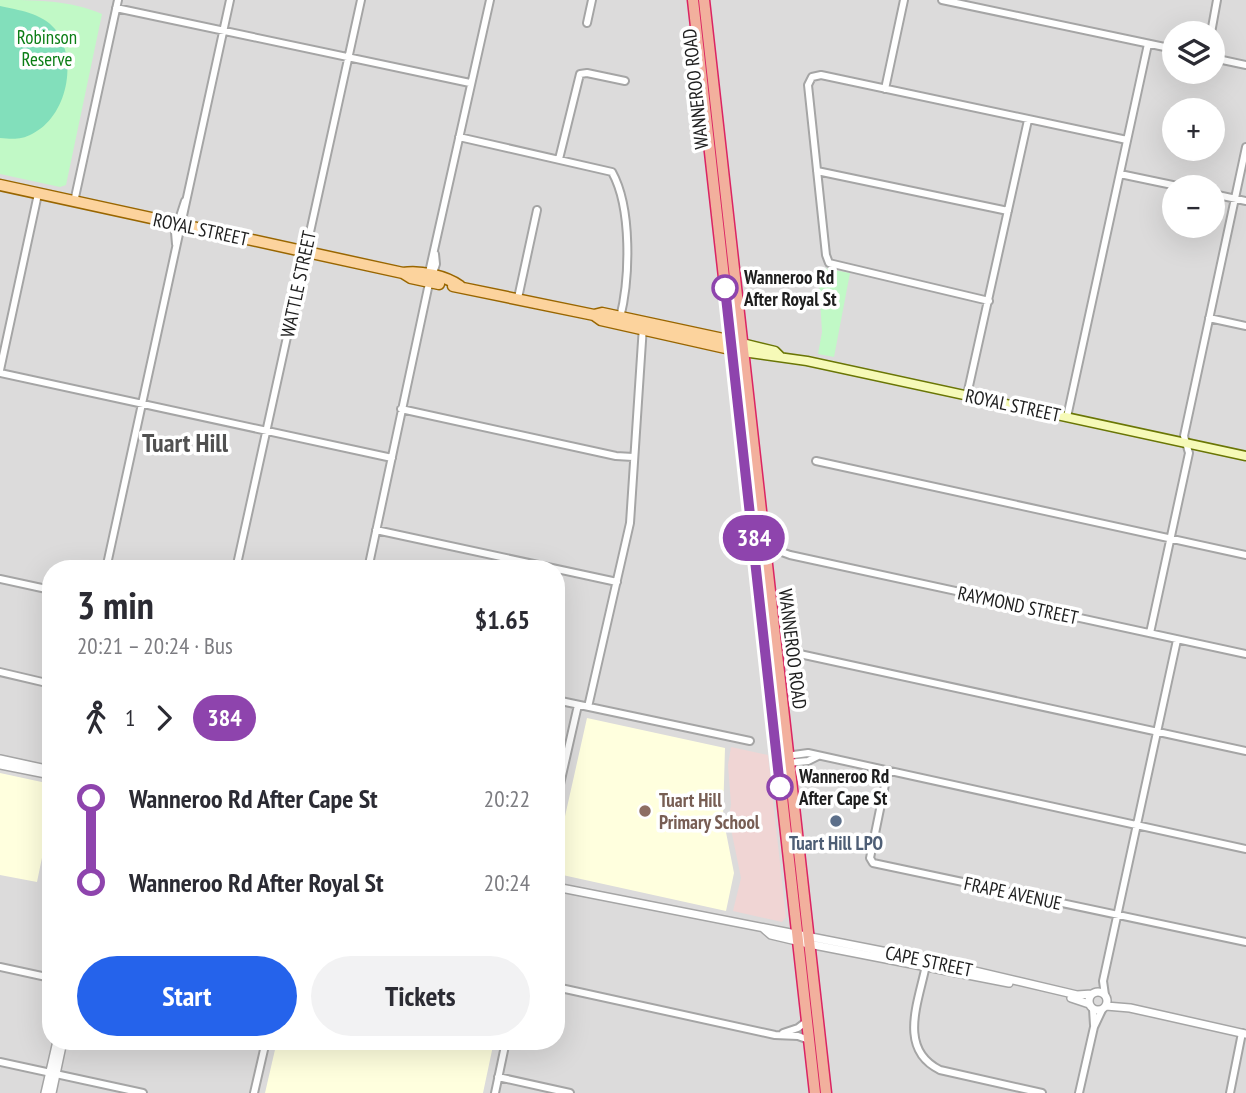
<!DOCTYPE html>
<html lang="en">
<head>
<meta charset="utf-8">
<style>
	body { margin:0; font-family:"PT Sans Narrow",sans-serif; background:#f2f2f3; color:#2b2b33; height:100vh; display:flex; flex-direction:column; font-size:26px; white-space:nowrap }
	* { box-sizing:border-box; margin:0 }
	p { font-size:23px; color:#7c7c81 }
	.icon { flex:none; width:38px; height:38px; fill:none; stroke:currentColor; stroke-width:2; stroke-linecap:round; stroke-linejoin:round }
	.map { position:relative; flex:1; overflow:hidden }
	.drawer { position:absolute; left:42px; top:560px; width:523px; height:490px; display:flex; flex-direction:column; background:#fff; border-radius:28px; box-shadow:0 7px 28px #0002 }
	.drawer>* { flex:none }
	.badge { padding:0 14px; border-radius:23px; font-size:24px; line-height:46px }
	.buttons { position:absolute; left:1162px; top:21px; display:grid; gap:14px }
	.buttons a { display:grid; place-items:center; width:63px; height:63px; border-radius:50%; background:#fff; box-shadow:0 7px 28px #0002; font-size:35px }
	.map>.badge { position:absolute; translate:-50% -50%; box-shadow:0 0 0 4px #fff }
	.legs { display:flex; align-items:center; gap:10px; height:77px; padding:0 35px; font-size:23px }
	.legs p { margin-inline-start:auto }
	.overview { display:flex; align-items:center; justify-content:space-between; height:119px; padding:0 35px }
	h1 { font-size:38px; font-weight:700; line-height:52px }
	.primary-button { display:flex; gap:14px; margin-top:auto; padding:14px 35px }
	.primary-button a { flex:1; height:80px; border-radius:42px; background:#2563eb; color:#fff; font-size:28px; font-weight:700; line-height:80px; text-align:center }
	.primary-button a+a { background:#f2f2f3; color:#2b2b33 }
	ul { padding:0 35px; list-style:none }
	li { display:flex; align-items:center; gap:24px; height:84px; font-size:26px }
	li i { display:grid; place-items:center; width:10px; height:100%; margin:0 9px; background:currentColor }
	li i::after { content:''; width:18px; height:18px; margin:-9px; border:5px solid; border-radius:50%; background:#fff }
	li p { margin-inline-start:auto }
	li:first-child i { background:linear-gradient(#0000 50%,currentColor 0) }
	li:last-child i { background:linear-gradient(currentColor 50%,#0000 0) }
	.map>svg:first-child { display:block }
	.residential { fill:#dcdbdb; fill-rule:evenodd }
	.commercial { fill:#f0d5d4 }
	.education { fill:#ffffde }
	.park { fill:#c1f9c6 }
	.pitch { fill:#82dfbb }
	.lines { fill:none; stroke-linecap:round; stroke-linejoin:round }
	.minor-casing { stroke:#a5a5a5; stroke-width:10 }
	.tertiary-casing { stroke:#a5a5a5; stroke-width:10 }
	.secondary-casing { stroke:#6a7605; stroke-width:11 }
	.primary-casing { stroke:#960; stroke-width:13 }
	.trunk-casing { stroke:#db2463; stroke-width:13 }
	.minor { stroke:#fff; stroke-width:6 }
	.tertiary { stroke:#fff; stroke-width:7 }
	.secondary { stroke:#f6fab8; stroke-width:8 }
	.primary { stroke:#fcd39d; stroke-width:10 }
	.trunk { stroke:#f2b09d; stroke-width:10 }
	.line-1-casing { stroke:#fff; stroke-width:16 }
	.line-1 { stroke:#8e44ad; stroke-width:10 }
	.stop-1-dot { fill:#fff; stroke:#8e44ad; stroke-width:3.5 }
	.education-dot { fill:#8d6e63; stroke:#fff; stroke-width:2.5 }
	.service-dot { fill:#5c6f8a; stroke:#fff; stroke-width:2.5 }
	.labels { text-anchor:middle; dominant-baseline:central; stroke-width:7; stroke-linejoin:round; paint-order:stroke }
	.park-label { font-size:19px; fill:#0b7d15; stroke:#fff }
	.street-label { font-size:19px; fill:#1e1e1e; stroke:#fff }
	.stop-label { font-size:19px; font-weight:bold; fill:#1e1e1e; stroke:#fff; text-anchor:start }
	.education-label { font-size:19px; font-weight:bold; fill:#785e54; stroke:#fff; text-anchor:start }
	.service-label { font-size:19px; font-weight:bold; fill:#4e5e75; stroke:#fff }
	.district-label { font-size:26px; font-weight:bold; fill:#515151; stroke:#fff }
</style>
</head>
<body>
<div class="map">
<svg width="1246" height="1093" viewBox="0 0 1246 1093">
	<rect width="100%" height="100%" fill="#efece4"/>
	<path class="residential" d="M0,0H1246V1093H0ZM1174,33H1213V72H1174ZM1174,110H1213V149H1174ZM1174,187H1213V226H1174ZM51,569H556V1041H51Z"/>
	<path class="commercial" d="M731,747L768,755L786,917L782,922L733,911L741,878L729,819L731,804L728,765Z"/>
	<path class="education" d="M587,718L725,748L723,817L734,873L726,911L558,874L557,852Z
		M0,773L51,784V848H44L37,882L0,875Z
		M277,1041H494L483,1093H265Z"/>
	<path class="park" d="M0,0C35,0 70,0 102,14L66,185L60,187L0,174Z
		M818,267L850,273L834,357L818,354L822,332Z"/>
	<path class="pitch" d="M0,6C18,10 42,13 55,29C79,60 67,117 32,134C21,140 12,139 0,138Z"/>
	<g class="lines">
		<defs>
			<path id="minor" d="M942,0L1174,49
				M116,8L470,83
				M587,23L592,0
				M1211,33L1217,0
				M1213,58L1246,65
				M885,89L904,0
				M459,137L612,172C632,208 630,278 620,318
				M559,159L580,74L587,73L625,81
				M817,171L1008,211
				M1120,174L1182,187
				M1213,194L1246,201
				M74,202L118,0
				M176,244L175,232L185,201
				M428,277L490,0
				M518,298L537,210
				M989,301L829,263L826,255L808,85L812,77L821,75L1127,140
				M1209,318L1246,326
				M0,370L38,194
				M0,373L392,458
				M967,395L1028,120
				M401,409L616,456L633,457
				M1067,417L1148,44
				M816,461L1246,555
				M376,530L617,582
				M765,546L790,555L1246,654
				M106,569L230,0
				M236,569L361,0
				M368,569L428,288L436,264L435,254
				M0,579L51,590
				M1150,633L1189,453L1184,436L1246,147
				M795,653L1246,751
				M0,672L51,684
				M556,700L750,741
				M588,707L630,523L643,326
				M786,756L808,753L1246,849
				M777,764L808,761L818,756
				M888,770L870,858L873,863L1246,942
				M556,802L578,705
				M926,965C919,1001 897,1049 940,1070L1042,1093
				M0,967L51,978
				M556,987L775,1035L798,1036L809,1040
				M1105,995L1103,981L1177,640
				M1093,1009L1094,1025
				M783,1033L798,1028L807,1021
				M0,1062L143,1093
				M498,1077L570,1093
				M254,1093L266,1041
				M495,1093L506,1041
				M1079,1093L1094,1027L1102,1010
				M1230,1093L1242,1033"/>
			<path id="tertiary" d="M0,759L51,770
				M0,765L51,775
				M556,887L928,960L1077,995L1092,994
				M764,929L771,935L809,944L1009,983
				M1089 1001a9 9 0 1 1 18 0a9 9 0 1 1-18 0Z
				M1071,998L1089,1004
				M1106,1006L1130,1008L1246,1034
				M45,1093L57,1041
				M52,1093L63,1041"/>
			<path id="secondary" d="M742,343L775,351L780,356
				M743,352L807,361L1246,456"/>
			<path id="primary" d="M0,185L403,273C420,270 446,276 460,286
				M403,273L411,278L439,284
				M453,286L594,315L602,313L742,343
				M594,315L601,320L739,351"/>
			<path id="trunk" d="M693,0L815,1093
				M704,0L826,1093"/>
		</defs>
		<use href="#minor" class="minor-casing"/>
		<use href="#tertiary" class="tertiary-casing"/>
		<use href="#secondary" class="secondary-casing"/>
		<use href="#primary" class="primary-casing"/>
		<use href="#trunk" class="trunk-casing"/>
		<use href="#minor" class="minor"/>
		<use href="#tertiary" class="tertiary"/>
		<use href="#secondary" class="secondary"/>
		<use href="#primary" class="primary"/>
		<use href="#trunk" class="trunk"/>
	</g>
	<g class="lines">
		<defs>
			<path id="line-1" d="M725,288L780,787"/>
		</defs>
		<use href="#line-1" class="line-1-casing"/>
		<use href="#line-1" class="line-1"/>
	</g>
	<g class="stop-1-dot">
		<circle cx="725" cy="288" r="12"/>
		<circle cx="780" cy="787" r="12"/>
	</g>
	<circle class="education-dot" cx="645" cy="811" r="7"/>
	<circle class="service-dot" cx="836" cy="821" r="7"/>
	<g class="labels">
		<g class="park-label">
			<text x="47" y="37">Robinson<tspan x="47" dy="22">Reserve</tspan></text>
		</g>
		<g class="street-label">
			<text transform="translate(695 89) rotate(-96)">WANNEROO ROAD</text>
			<text transform="translate(201 229) rotate(12)">ROYAL STREET</text>
			<text transform="translate(298 284) rotate(-78)">WATTLE STREET</text>
			<text transform="translate(1013 405) rotate(12)">ROYAL STREET</text>
			<text transform="translate(1018 605) rotate(12)">RAYMOND STREET</text>
			<text transform="translate(793 649) rotate(83)">WANNEROO ROAD</text>
			<text transform="translate(1013 893) rotate(12)">FRAPE AVENUE</text>
			<text transform="translate(929 961) rotate(12)">CAPE STREET</text>
		</g>
		<g class="stop-label">
			<text x="744" y="277">Wanneroo Rd<tspan x="744" dy="22">After Royal St</tspan></text>
			<text x="799" y="776">Wanneroo Rd<tspan x="799" dy="22">After Cape St</tspan></text>
		</g>
		<g class="education-label">
			<text x="659" y="800">Tuart Hill<tspan x="659" dy="22">Primary School</tspan></text>
		</g>
		<g class="service-label">
			<text x="836" y="843">Tuart Hill LPO</text>
		</g>
		<g class="district-label">
			<text x="185" y="442">Tuart Hill</text>
		</g>
	</g>
</svg>
<div class="buttons">
<a><svg class="icon" aria-label="layers" viewBox="0 0 24 24"><path d="M12 4l9 5-9 5-9-5zM3 14l9 5 9-5"/></svg></a>
<a>+</a>
<a>−</a>
</div>
<b class="badge" style="left:754px;top:538px;background:#8e44ad;color:#fff">384</b>
<section class="drawer">
<div class="overview"><div><h1>3 min</h1><p>20:21 – 20:24 · Bus</p></div><b>$1.65</b></div>
<div class="legs"><svg class="icon" aria-label="walk" viewBox="0 0 24 24"><circle cx="13" cy="4" r="2"/><path d="M13 8l-2 6 4 7M11 14l-3 7M7 12l3-4h3l4 4"/></svg>1<svg class="icon" aria-label="forward" viewBox="0 0 24 24"><path d="M9 5l7 7-7 7"/></svg><b class="badge" style="background:#8e44ad;color:#fff">384</b></div>
<ul>
<li><i style="color:#8e44ad"></i><b>Wanneroo Rd After Cape St</b><p>20:22</p></li>
<li><i style="color:#8e44ad"></i><b>Wanneroo Rd After Royal St</b><p>20:24</p></li>
</ul>
<div class="primary-button"><a>Start</a><a>Tickets</a></div>
</section>
</div>
</body>
</html>
